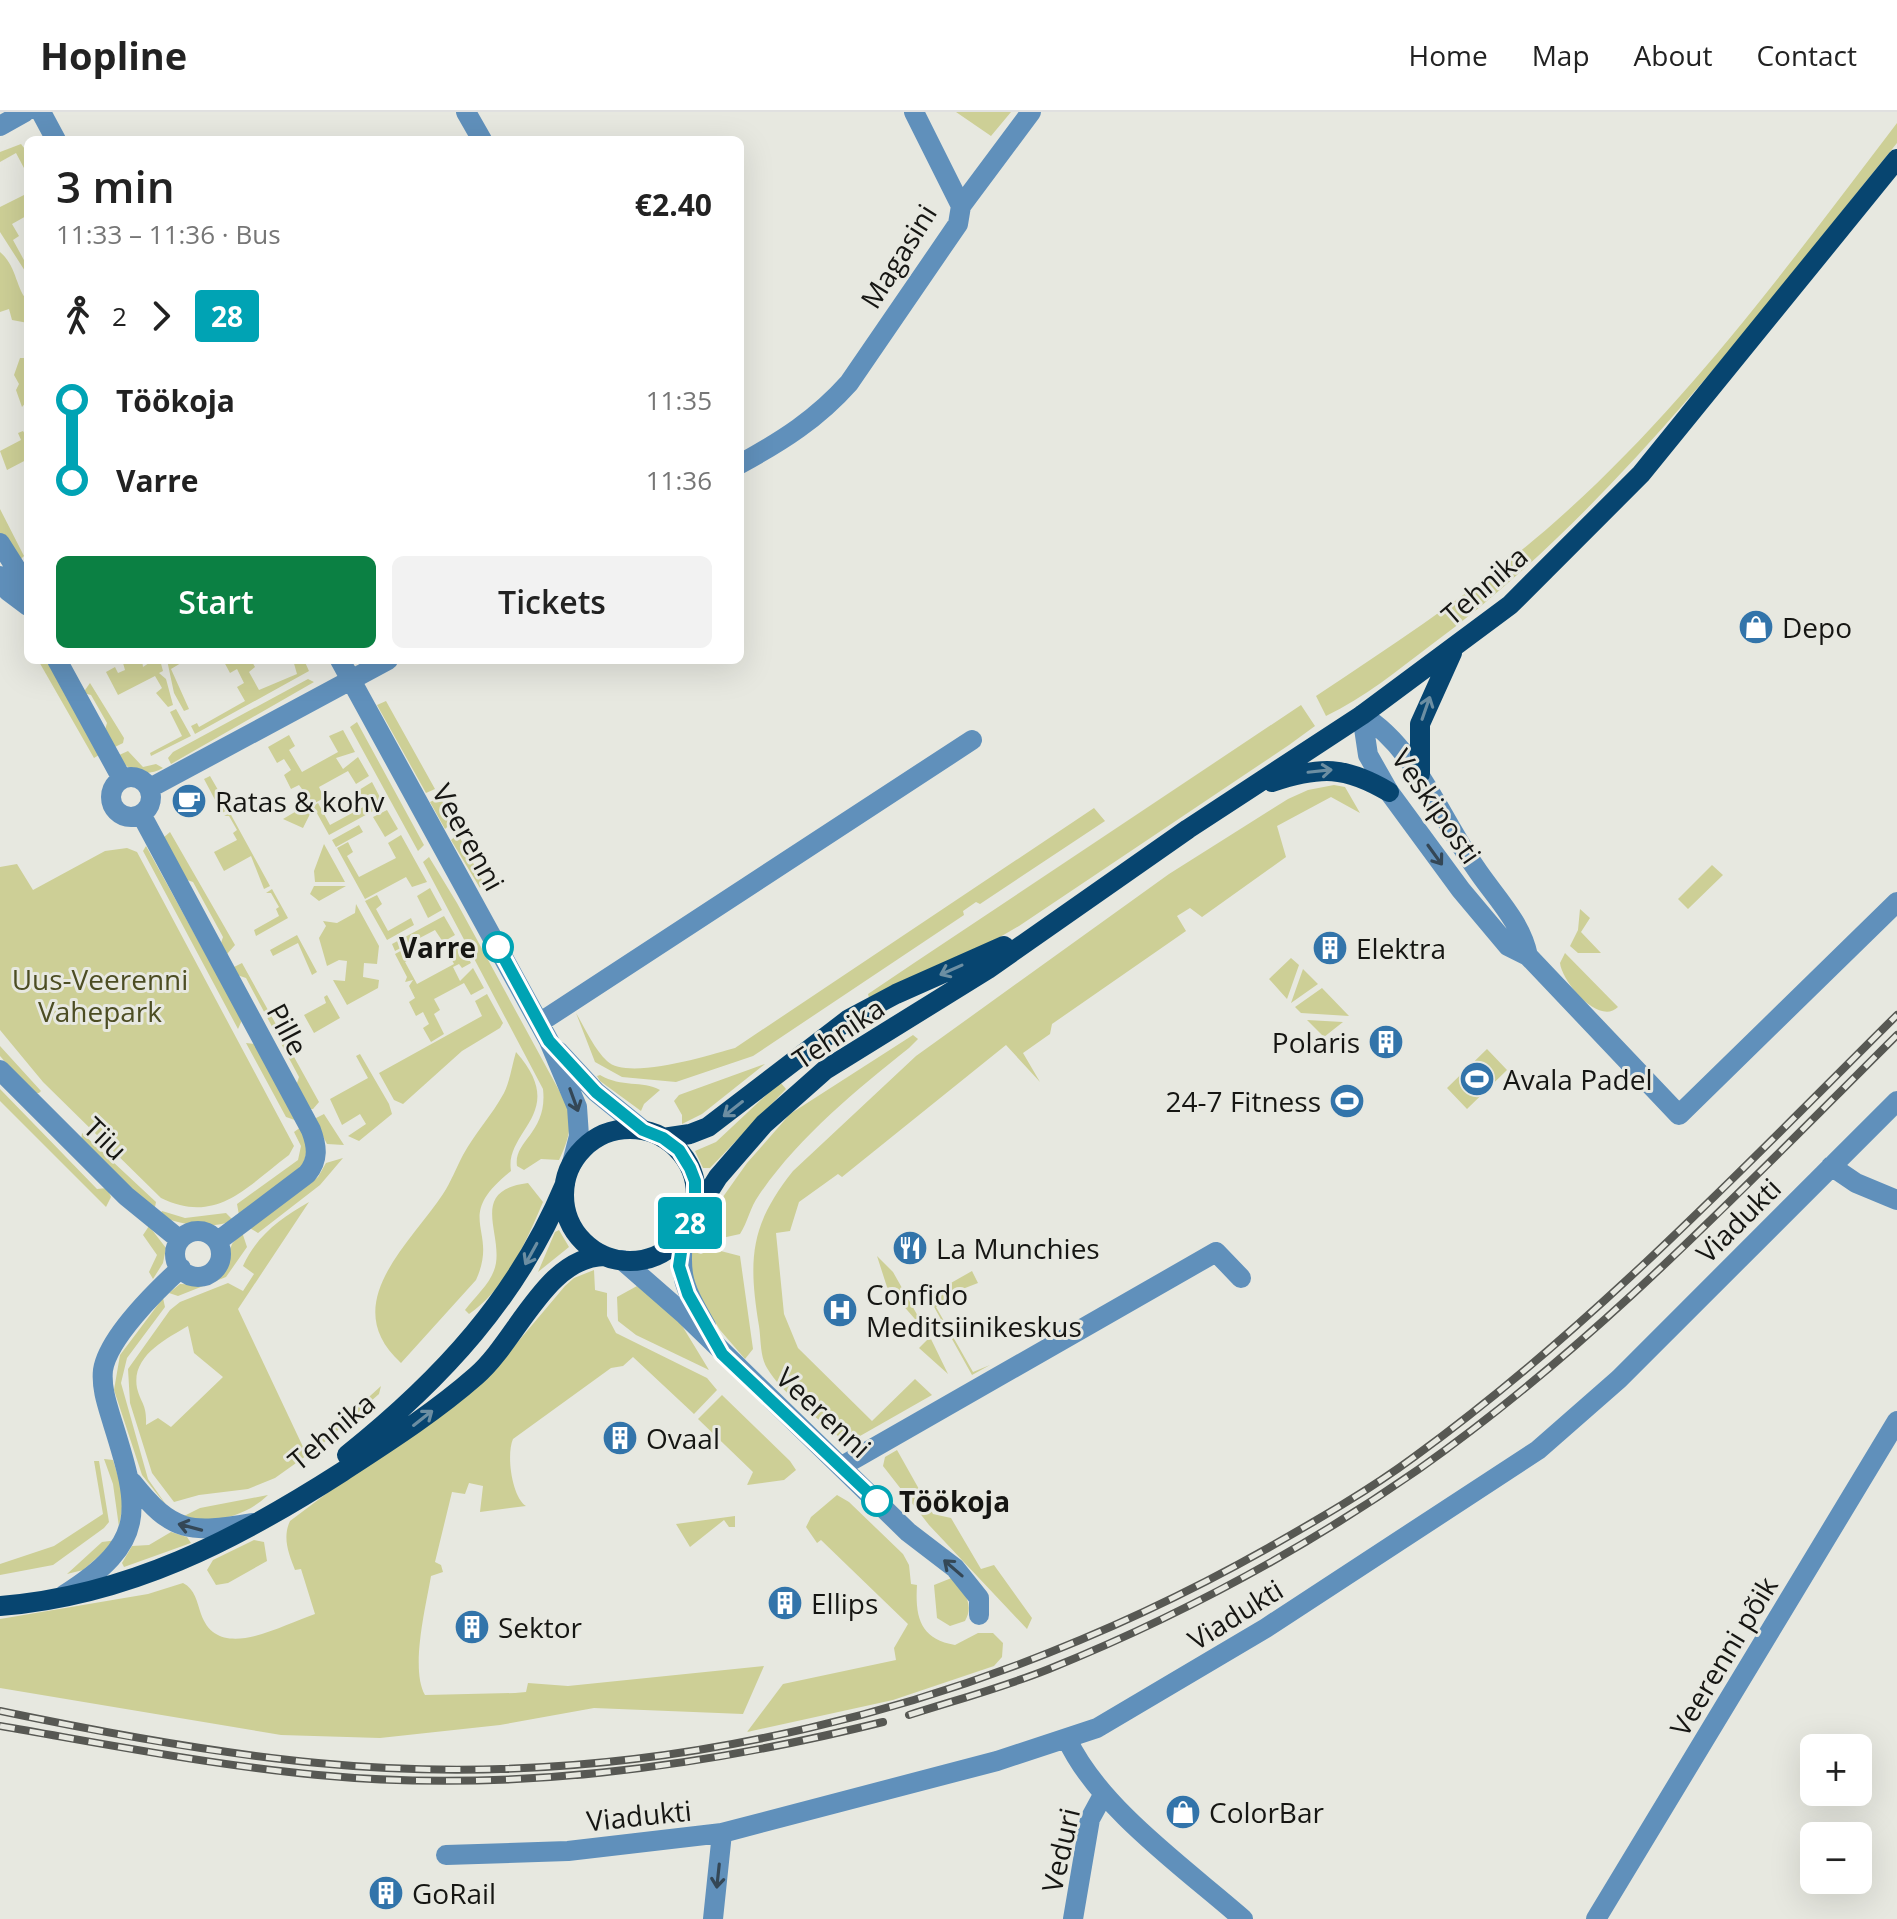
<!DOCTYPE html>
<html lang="en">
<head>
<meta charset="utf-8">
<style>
	body { margin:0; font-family:"Open Sans",sans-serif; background:#f2f2f2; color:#222; height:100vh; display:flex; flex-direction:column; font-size:30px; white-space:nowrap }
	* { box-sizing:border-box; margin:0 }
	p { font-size:26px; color:#767676 }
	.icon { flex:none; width:44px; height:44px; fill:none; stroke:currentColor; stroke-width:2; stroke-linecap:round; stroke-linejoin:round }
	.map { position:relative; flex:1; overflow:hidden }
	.details { position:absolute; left:24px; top:24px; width:720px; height:528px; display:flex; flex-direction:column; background:#fff; border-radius:12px; box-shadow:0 8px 32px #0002 }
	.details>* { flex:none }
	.badge { padding:0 16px; border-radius:6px; font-size:28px; line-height:52px }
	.controls { position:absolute; left:1800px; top:1622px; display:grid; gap:16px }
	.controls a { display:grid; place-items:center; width:72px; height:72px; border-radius:12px; background:#fff; box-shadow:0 8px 32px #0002; font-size:40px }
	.map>.badge { position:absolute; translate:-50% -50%; box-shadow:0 0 0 4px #fff }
	.legs { display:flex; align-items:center; gap:12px; height:88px; padding:0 32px; font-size:26px }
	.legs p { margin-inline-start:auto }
	.overview { display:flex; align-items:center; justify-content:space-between; height:136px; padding:0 32px }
	h1 { font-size:44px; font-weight:600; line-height:60px }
	.primary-button { display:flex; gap:16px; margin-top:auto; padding:16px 32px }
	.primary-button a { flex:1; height:92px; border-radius:12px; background:#0b8043; color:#fff; font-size:32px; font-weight:600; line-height:92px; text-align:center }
	.primary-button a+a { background:#f2f2f2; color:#222 }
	ul { padding:0 32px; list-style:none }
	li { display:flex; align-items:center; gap:28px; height:80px; font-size:30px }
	li i { display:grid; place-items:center; width:12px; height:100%; margin:0 10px; background:currentColor }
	li i::after { content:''; width:20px; height:20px; margin:-10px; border:6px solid; border-radius:50%; background:#fff }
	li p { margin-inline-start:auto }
	li:first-child i { background:linear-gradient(#0000 50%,currentColor 0) }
	li:last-child i { background:linear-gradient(currentColor 50%,#0000 0) }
	header { display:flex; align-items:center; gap:48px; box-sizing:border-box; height:112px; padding:0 40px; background:#fff; border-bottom:2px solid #e0e0e0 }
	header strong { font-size:38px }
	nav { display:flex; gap:44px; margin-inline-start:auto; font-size:28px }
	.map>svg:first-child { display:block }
	.green { fill:#cdcf96; fill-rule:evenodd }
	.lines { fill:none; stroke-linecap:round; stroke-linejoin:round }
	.minor { stroke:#6090bb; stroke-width:20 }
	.major { stroke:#074570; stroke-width:20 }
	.rail-casing { stroke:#575853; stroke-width:8 }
	.rail { stroke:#e7e8e0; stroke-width:5; stroke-dasharray:15; stroke-linecap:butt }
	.oneway { stroke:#6c8ea2 }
	.oneway2 { stroke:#344756 }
	.line-1-casing { stroke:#fff; stroke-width:18 }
	.line-1 { stroke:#00a3b4; stroke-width:12 }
	.stop-1-dot { fill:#fff; stroke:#00a3b4; stroke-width:4 }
	.labels { text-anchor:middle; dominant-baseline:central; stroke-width:6; stroke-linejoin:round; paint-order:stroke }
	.street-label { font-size:28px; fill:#161613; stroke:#e7e8e0 }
	.poi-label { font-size:28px; fill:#161613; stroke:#e7e8e0; text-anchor:start }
	.stop-label { font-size:28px; font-weight:bold; fill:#161613; stroke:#e7e8e0; text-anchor:end }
	.park-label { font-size:28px; fill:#4c4d23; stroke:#e7e8e0 }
</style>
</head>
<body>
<header>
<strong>Hopline</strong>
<nav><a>Home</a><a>Map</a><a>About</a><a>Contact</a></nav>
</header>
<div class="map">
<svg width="1897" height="1807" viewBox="0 0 1897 1807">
	<rect width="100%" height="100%" fill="#e7e8e0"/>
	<path class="green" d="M956,0H1011L991,24Z
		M1897,11V31C1753,208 1616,396 1431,533C1398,558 1364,586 1326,604L1316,584C1402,527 1489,470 1566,400C1692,286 1794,146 1897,11Z
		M21,32L28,41V54L24,56L16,41L0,50V40Z
		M28,81V103L12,112L19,124L13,128L25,150L28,148L25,159L0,120V95Z
		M0,140C17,154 16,178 28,189V211L12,208L9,197L0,200Z
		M20,246H28V288L22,295L16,278L19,272L14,263Z
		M23,319L28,327V347L7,358L0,339L21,328L18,321Z
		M0,397L24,444L20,448L0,424Z
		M38,548H48L99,643L94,646Z
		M129,548H142L143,555L149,551L148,548H160L163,559L159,561L166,567L173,593L168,595L156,581L162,576L155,564L118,583L106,560L115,555L118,561L125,558L123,551Z
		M167,548H186L171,557L189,597L184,599L174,581Z
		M223,548H251L255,555L249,560L259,578L297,562L293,548H304L309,559L195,622L191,614L197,611L199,615L245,589L237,575L244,571L237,557L230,561Z
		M308,567L314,570L171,652L168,646L173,640Z
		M90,571L124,626L123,631L113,636L104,621L107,611L91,583L83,581Z
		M386,589L435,677L426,681L377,593Z
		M1301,593L1315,614L1289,633L1019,814L976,839L869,886L868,882L914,851Z
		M176,597L191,624L151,644L150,641L182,624L170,600Z
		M357,610L424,733L418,739L350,615Z
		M343,618L355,640L336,646L343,657L358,645L369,664L356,672L348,659L319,675L324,686L313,692L299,673L291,677L284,663L291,658L284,647L277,651L268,635L289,623L295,634L289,638L302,660L338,640L329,624Z
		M128,639L143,655L156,652L163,656C145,666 129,660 117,644Z
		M210,664L229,697L222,701L204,667Z
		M372,670L384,693L329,723L313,694L318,691L330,713L367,693L359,678Z
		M1334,673L1345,675L1360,701L1331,685L1277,714L1286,745L1202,805L1190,796L1177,804L1186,819L1052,912L1050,922L1023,941L1040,970L1006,933L842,1065L838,1062L799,1090L790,1119L776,1121L784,1202L798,1236L872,1309L915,1267L932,1283L860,1324L848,1328L838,1324C816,1304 782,1282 767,1256C760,1245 761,1227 759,1214C748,1147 750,1113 793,1059L916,944L1169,762L1288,687L1308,678Z
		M440,685L453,710L445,717L430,690Z
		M305,694L310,702L303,716L283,707Z
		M1094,696L1105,709L980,792L976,790L963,799L964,803L753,944L676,970L622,965L595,950L576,901C585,916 594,937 607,949C627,969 710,943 735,936Z
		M387,698L398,717L385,725L373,705Z
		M230,701L270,774L264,777L251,744L224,759L214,740L237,728L233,721L237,718L229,704H224Z
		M359,713L363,720L336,735L332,728Z
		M170,720L235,833L227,842L220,834L223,825L193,770L184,767L163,726Z
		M458,722L483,770L480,776L451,728Z
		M401,723L427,770L412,775L406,765L365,787L337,736L348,730L353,740L347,744L359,765L396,746L388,731Z
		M324,732L345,770H315L314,759Z
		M146,734L242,908L238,917L143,739Z
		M127,736L137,740L294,1034L289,1043C246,1075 217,1113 161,1086L43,970L0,918V755L17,752L33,778L105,739Z
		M429,745L457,791L567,993C573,1014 568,1029 559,1048L541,1047L524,1058L517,1054C513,1029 548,1021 543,977L423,750Z
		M1712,753L1723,763L1688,797L1678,787Z
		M314,774H346L319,789L310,782Z
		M430,776L442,798L428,806L417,784Z
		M272,777L288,806L256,824L254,818L279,804L276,797L279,795L271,781H266Z
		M377,783L382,792L376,797L388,819L411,806L414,813L387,828L365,789Z
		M356,792L379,834L377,852L364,851L363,865L379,868L378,876L347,893L333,868L345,869L347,849L339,848L327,854L319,826L326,814L323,809L337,811L355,801Z
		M1580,797L1590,806L1581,820L1601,841H1578L1570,834L1578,818Z
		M444,804L455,823L443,830L435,818L395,839L392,832Z
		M297,823L317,860L312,863L298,831L273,844L270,838Z
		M459,829L471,851L462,856L459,852L453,855L460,869L473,856L484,876L471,883L464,871L434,887L440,898L434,902L444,922L431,930L423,916L429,912L423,900L416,904L409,890L415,886L409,874L413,868L405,870L407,865L395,842L406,836L411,846L405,850L417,872L454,852L446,836Z
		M1565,841L1618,895C1599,914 1562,870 1560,851Z
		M1291,846L1299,853L1287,887L1269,867Z
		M242,851L319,990L313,997H308L296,974L299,965L246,866L237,863L234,855Z
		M1303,857L1318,872L1291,891Z
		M1322,876L1349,904L1301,901L1295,895Z
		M487,882L503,911L500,916L462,939L403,992L394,988L379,961L482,904L475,889Z
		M327,883L340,906L314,921L304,903L326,891L324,885Z
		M1307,908L1343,910L1324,925Z
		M913,923L918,927L909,936C856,978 797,1027 759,1083C750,1095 748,1110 740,1122L722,1126L720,1114L708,1106L747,1051L790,1002Z
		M246,931L255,932L295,1008L286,1005Z
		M0,934L41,979L39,981H32L0,944Z
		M1487,937L1507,958L1467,997L1447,976Z
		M516,940C570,1001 504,1018 511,1059C451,1107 500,1116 476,1168L401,1251C336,1192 411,1131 443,1082C451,1070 456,1056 463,1043C475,1021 492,1003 504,981C510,969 512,953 516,940Z
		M360,942L389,992L392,1002L359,1029L348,1024L366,1012L360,1002L342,1013L330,987L368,966L356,944Z
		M765,952L702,1002L682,1012V1003L674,989L679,983Z
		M600,963C622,976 642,968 660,978L644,992L641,999L600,969L597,964Z
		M780,970L786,977L710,1056H703L695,1039L716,1030Z
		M0,977L97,1077L107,1076L111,1085L106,1095L0,989Z
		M324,1002L344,1033L327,1032L314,1007Z
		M301,1015L308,1033L303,1054L239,1103L237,1092L298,1048L301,1034L294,1020Z
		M82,1021L156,1090L155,1095L153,1097L81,1029Z
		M343,1046L320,1073L258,1121L248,1115L318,1065L326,1051Z
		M528,1071L543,1090C527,1128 505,1178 469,1202L465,1198C476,1183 493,1170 496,1151C501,1118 470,1078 528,1071Z
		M309,1090L238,1197L304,1337L316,1333L381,1274L379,1282L320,1334L275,1366L248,1377L199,1383L174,1390L152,1361L130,1291L128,1257L170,1198L180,1190L228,1171L243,1179L254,1162L243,1154C257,1123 281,1106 309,1090ZM188,1214L194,1241L223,1265L171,1315L158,1306L146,1313C147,1292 141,1292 137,1276C131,1244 166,1227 188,1214Z
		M162,1099L185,1106L226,1101L233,1108C214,1118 177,1113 159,1103Z
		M149,1114L166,1136L163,1151L153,1167L149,1160L157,1143L143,1123Z
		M559,1118L569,1135L538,1160L555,1120Z
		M242,1120L247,1135L226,1165L178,1184L169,1181L180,1172L204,1173L221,1163L232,1132Z
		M713,1137L740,1144L753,1237L745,1247L720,1218L696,1180L689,1163L691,1139L701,1142Z
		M877,1144L893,1160L928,1222L887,1175Z
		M594,1158L595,1178L607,1181V1204L616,1221L707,1266L717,1278L694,1302L633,1245L623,1254L611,1256L513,1327C506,1343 512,1385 526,1394L480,1400L483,1374L469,1371L465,1382L452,1380L435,1450L441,1453L443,1460L431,1464C426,1494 410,1557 425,1583L515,1581L526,1580L528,1571L568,1574L764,1554L743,1602L594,1596L500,1613L380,1626L281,1623L0,1576V1507L148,1482L183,1471C195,1477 197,1490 201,1502C218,1551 279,1514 315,1502L301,1457L295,1458C289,1442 282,1426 290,1409L500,1251L565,1174L574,1166Z
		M972,1159L978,1171L947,1183L949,1187L936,1195L973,1260L990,1253L972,1263L928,1184Z
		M637,1174L678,1207L709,1258L636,1223L618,1209L617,1185Z
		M163,1186L165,1195L127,1246L121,1271L148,1367L169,1397L142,1363L114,1278L120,1243Z
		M930,1225L948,1262L919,1236Z
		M722,1283L790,1349L796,1358L784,1368L747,1373L753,1360L698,1307Z
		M897,1338L933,1402L951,1406L981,1457L994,1453L1032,1506L1027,1517L929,1413L883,1354L885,1345Z
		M104,1347L113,1348L124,1384L119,1415L113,1372Z
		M94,1349H99L109,1410L104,1416L53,1453L0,1463V1452L54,1434L103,1402Z
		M268,1383C245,1405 214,1412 184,1404L200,1396Z
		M837,1383L849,1390L903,1442L909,1453L911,1472L917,1473C915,1505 920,1527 955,1533L978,1521H993L1003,1531L1002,1545L994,1554L893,1588L747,1620L783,1572L896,1548L894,1536L908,1512L821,1428L817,1431L806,1415L811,1405Z
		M735,1404V1415H729L724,1408L690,1435L676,1412Z
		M171,1420L187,1425L191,1431L124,1455L122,1451L132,1434L149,1433Z
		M117,1428L83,1458L67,1462L102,1430Z
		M254,1428L264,1430L267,1449L228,1471L216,1473L207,1458L213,1448Z
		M954,1465C963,1479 975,1492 965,1509L950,1514L937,1506L934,1473Z"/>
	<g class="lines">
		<path class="minor" d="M41,0L56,28
			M466,0L482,28
			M0,14L25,0
			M961,94L1031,0
			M740,352C782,329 817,307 849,271L958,112L961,94L914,0
			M0,431L24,469L28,491
			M0,464L8,479L28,494
			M57,548L122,667
			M340,548L549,929L577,995L579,1024L572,1051
			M1362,603L1368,643L1389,680L1461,778L1508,834L1528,844L1679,1003L1897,790
			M1362,603C1415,635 1440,705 1475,755C1494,784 1521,809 1528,844
			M111 685a20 20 0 1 1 40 0a20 20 0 1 1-40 0Z
			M150,676L388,548
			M141,702L311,1018C317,1034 319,1048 307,1062L218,1129
			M539,911L972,628
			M558,939L596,980L643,1018
			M0,958L126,1084L180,1128
			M1831,1054L1856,1071L1897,1088
			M175 1142a23 23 0 1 1 46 0a23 23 0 1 1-46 0Z
			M684,1120C678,1165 684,1175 706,1214
			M622,1148L685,1203L908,1420L955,1456L979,1486V1503
			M842,1354L1216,1140L1241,1166
			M132,1370C173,1422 190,1421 252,1411
			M64,1483C148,1430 140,1398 113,1312C108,1295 101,1277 103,1258C108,1226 157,1178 181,1156
			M1067,1627C1098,1695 1186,1757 1243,1807
			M446,1743L568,1739L722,1721L997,1649L1097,1616L1266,1516L1538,1338L1619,1267L1897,989
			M713,1807L722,1721
			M1073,1807L1090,1707L1103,1683
			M1596,1807L1897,1309"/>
		<path class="major" d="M1420,662V612L1452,541
			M1272,670C1321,654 1345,654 1389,680
			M564 1083a66 66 0 1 1 132 0a66 66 0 1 1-132 0Z
			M663,1026L690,1022L708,1015L849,907L896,882L1004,834
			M691,1108L718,1065L764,1012L825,958L988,857L1188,717L1362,603L1510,493L1641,362L1897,47
			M347,1343C442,1267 518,1185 565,1072
			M0,1494C128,1484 236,1428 342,1360C388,1330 435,1300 476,1264C517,1229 546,1144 605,1144"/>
		<defs>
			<path id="rail" d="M0,1599C105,1621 212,1641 318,1651C648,1683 982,1597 1268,1436C1317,1408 1368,1379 1414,1345C1590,1217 1743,1056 1897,903
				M909,1603C956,1588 1004,1575 1049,1557C1178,1505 1304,1437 1419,1357C1595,1233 1745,1074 1897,923
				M0,1614C105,1632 211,1653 318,1663C509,1681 697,1656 883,1610"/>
		</defs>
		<use href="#rail" class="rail-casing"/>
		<use href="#rail" class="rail"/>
	</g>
	<defs><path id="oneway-shaft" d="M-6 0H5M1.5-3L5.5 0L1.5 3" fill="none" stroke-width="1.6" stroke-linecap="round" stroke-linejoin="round" transform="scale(2)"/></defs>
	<g class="oneway">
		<use href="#oneway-shaft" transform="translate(1426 596) rotate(-71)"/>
		<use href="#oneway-shaft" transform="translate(1320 659) rotate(-6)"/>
		<use href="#oneway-shaft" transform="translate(951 858) rotate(156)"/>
		<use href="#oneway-shaft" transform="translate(733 997) rotate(142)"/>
		<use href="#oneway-shaft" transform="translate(531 1142) rotate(119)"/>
		<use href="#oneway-shaft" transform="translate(423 1306) rotate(-38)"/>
	</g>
	<g class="oneway2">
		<use href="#oneway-shaft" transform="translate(1435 743) rotate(54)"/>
		<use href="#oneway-shaft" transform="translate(574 988) rotate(70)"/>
		<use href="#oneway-shaft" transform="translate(190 1415) rotate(-165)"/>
		<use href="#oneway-shaft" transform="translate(953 1456) rotate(-139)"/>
		<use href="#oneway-shaft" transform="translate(718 1764) rotate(96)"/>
	</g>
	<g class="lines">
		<defs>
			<path id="line-1" d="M498,835L549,929L596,980L643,1018L663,1026L679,1038L690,1056L695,1069V1096L684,1120L679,1154L688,1182L722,1242L877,1389"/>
		</defs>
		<use href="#line-1" class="line-1-casing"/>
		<use href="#line-1" class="line-1"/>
	</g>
	<defs>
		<symbol id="shop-disc" viewBox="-11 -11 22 22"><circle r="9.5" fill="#3274aa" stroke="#e7e8e0"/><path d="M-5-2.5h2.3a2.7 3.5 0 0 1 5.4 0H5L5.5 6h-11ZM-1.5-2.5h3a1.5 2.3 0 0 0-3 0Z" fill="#fff"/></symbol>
		<symbol id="cafe-disc" viewBox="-11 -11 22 22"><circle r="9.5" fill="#3274aa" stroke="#e7e8e0"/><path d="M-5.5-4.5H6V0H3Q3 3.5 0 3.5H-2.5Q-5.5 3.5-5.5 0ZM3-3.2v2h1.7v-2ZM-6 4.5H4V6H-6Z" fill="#fff"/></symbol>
		<symbol id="building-disc" viewBox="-11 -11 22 22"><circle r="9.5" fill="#3274aa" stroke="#e7e8e0"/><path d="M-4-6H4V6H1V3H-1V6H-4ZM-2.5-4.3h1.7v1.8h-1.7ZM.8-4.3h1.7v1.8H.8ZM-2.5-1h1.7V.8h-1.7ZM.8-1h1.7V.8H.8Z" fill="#fff"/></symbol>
		<symbol id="stadium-disc" viewBox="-11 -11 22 22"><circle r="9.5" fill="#3274aa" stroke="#e7e8e0"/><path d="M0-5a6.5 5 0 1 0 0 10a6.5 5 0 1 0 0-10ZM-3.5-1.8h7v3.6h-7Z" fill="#fff"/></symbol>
		<symbol id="restaurant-disc" viewBox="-11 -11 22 22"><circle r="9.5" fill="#3274aa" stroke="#e7e8e0"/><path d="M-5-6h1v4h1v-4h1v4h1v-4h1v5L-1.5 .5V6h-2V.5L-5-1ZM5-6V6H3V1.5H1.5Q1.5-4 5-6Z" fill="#fff"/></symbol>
		<symbol id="hospital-disc" viewBox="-11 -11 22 22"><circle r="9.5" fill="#3274aa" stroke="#e7e8e0"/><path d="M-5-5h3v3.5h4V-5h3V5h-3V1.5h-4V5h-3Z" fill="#fff"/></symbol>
	</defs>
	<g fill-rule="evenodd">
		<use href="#shop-disc" x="1736" y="495" width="40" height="40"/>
		<use href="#cafe-disc" x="169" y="669" width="40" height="40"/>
		<use href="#building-disc" x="1310" y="816" width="40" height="40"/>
		<use href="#building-disc" x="1366" y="910" width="40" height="40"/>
		<use href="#stadium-disc" x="1457" y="947" width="40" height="40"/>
		<use href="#stadium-disc" x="1327" y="969" width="40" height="40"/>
		<use href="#restaurant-disc" x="890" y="1116" width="40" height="40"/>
		<use href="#hospital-disc" x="820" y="1178" width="40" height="40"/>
		<use href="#building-disc" x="600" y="1306" width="40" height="40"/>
		<use href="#building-disc" x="765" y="1471" width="40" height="40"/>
		<use href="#building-disc" x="452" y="1495" width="40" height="40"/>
		<use href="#shop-disc" x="1163" y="1680" width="40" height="40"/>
		<use href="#building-disc" x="366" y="1761" width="40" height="40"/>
	</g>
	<g class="stop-1-dot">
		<circle cx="498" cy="835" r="14"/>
		<circle cx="877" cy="1389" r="14"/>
	</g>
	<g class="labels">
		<g class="street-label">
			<text transform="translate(898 144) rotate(-58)">Magasini</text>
			<text transform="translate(1484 473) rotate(-41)">Tehnika</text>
			<text transform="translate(1437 694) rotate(55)">Veskiposti</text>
			<text transform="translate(469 725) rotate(61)">Veerenni</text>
			<text transform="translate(288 917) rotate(62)">Pille</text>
			<text transform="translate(838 921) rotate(-34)">Tehnika</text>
			<text transform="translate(106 1026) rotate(44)">Tiiu</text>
			<text transform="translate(1738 1108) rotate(-45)">Viadukti</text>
			<text transform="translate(824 1300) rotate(43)">Veerenni</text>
			<text transform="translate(331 1319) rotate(-40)">Tehnika</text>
			<text transform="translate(1235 1502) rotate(-32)">Viadukti</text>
			<text transform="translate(1723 1544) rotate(-59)">Veerenni põik</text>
			<text transform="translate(639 1703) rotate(-6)">Viadukti</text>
			<text transform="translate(1060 1738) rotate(-77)">Veduri</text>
		</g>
		<g class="poi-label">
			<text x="1782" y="515">Depo</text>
			<text x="215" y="689">Ratas &amp; kohv</text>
			<text x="1356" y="836">Elektra</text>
			<text x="1360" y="930" text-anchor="end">Polaris</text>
			<text x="1503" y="967">Avala Padel</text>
			<text x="1321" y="989" text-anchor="end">24-7 Fitness</text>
			<text x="936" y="1136">La Munchies</text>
			<text x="866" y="1182">Confido<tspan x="866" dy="32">Meditsiinikeskus</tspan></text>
			<text x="646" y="1326">Ovaal</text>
			<text x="811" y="1491">Ellips</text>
			<text x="498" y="1515">Sektor</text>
			<text x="1209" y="1700">ColorBar</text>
			<text x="412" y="1781">GoRail</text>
		</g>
		<g class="stop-label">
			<text x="476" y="835">Varre</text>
			<text x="899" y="1389" text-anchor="start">Töökoja</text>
		</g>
		<g class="park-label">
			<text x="100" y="867">Uus-Veerenni<tspan x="100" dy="32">Vahepark</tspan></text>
		</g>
	</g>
</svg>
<div class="controls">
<a>+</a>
<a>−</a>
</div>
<b class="badge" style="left:690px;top:1111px;background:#00a3b4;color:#fff">28</b>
<section class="details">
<div class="overview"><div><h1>3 min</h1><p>11:33 – 11:36 · Bus</p></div><b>€2.40</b></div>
<div class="legs"><svg class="icon" aria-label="walk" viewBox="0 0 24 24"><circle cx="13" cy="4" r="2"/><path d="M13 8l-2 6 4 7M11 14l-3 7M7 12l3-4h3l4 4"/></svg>2<svg class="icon" aria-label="forward" viewBox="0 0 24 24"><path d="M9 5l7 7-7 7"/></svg><b class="badge" style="background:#00a3b4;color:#fff">28</b></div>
<ul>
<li><i style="color:#00a3b4"></i><b>Töökoja</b><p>11:35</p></li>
<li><i style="color:#00a3b4"></i><b>Varre</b><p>11:36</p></li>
</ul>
<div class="primary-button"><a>Start</a><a>Tickets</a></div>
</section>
</div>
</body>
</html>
